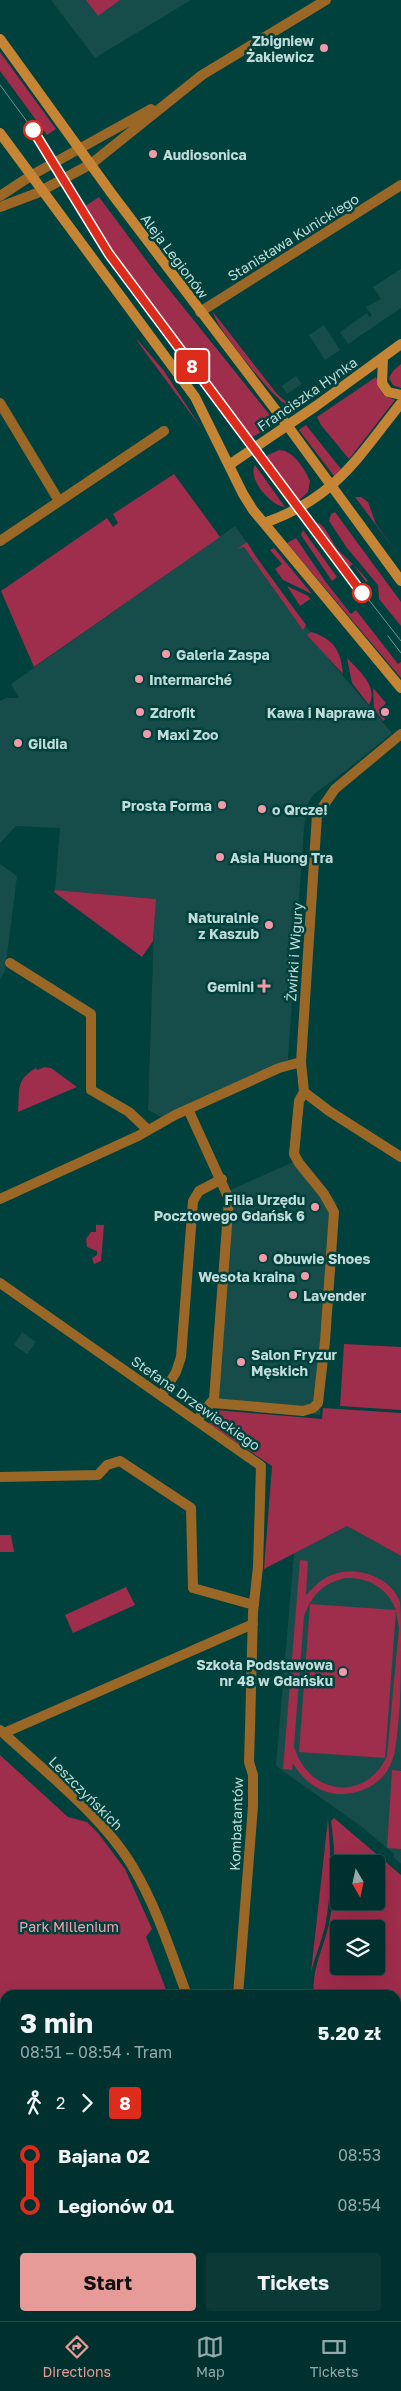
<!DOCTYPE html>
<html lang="en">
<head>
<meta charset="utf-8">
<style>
	body { margin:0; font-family:"Golos Text",sans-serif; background:#0a3936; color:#f1f3f6; height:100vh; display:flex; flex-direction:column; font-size:19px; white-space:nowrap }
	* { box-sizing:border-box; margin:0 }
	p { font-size:16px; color:#95a9aa }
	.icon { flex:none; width:28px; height:28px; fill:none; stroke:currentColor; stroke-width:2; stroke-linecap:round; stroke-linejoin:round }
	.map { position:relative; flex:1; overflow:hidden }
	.sheet { position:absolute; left:0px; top:1990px; width:401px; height:331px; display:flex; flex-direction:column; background:#00312e; border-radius:15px 15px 0 0; box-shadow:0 5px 20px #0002,0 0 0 1px #224c4a }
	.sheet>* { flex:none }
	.badge { padding:0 10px; border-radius:4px; font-size:18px; line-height:32px }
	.needle { width:32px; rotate:171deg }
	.controls { position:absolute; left:330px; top:1855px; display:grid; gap:10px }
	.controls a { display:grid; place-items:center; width:55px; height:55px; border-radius:5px; background:#00312e; box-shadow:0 5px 20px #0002,0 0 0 1px #224c4a; font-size:25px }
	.map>.badge { position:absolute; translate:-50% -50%; box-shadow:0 0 0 2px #fff }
	.legs { display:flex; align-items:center; gap:8px; height:55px; padding:0 20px; font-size:16px }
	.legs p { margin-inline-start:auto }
	.headline { display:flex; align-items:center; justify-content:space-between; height:85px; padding:0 20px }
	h1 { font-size:28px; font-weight:700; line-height:38px }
	.button { display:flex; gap:10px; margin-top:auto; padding:10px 20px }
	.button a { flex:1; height:58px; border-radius:5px; background:#e69b98; color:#111; font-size:20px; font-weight:700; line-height:58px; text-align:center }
	.button a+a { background:#0a3936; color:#f1f3f6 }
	ul { padding:0 20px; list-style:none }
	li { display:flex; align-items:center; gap:18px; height:50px; font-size:19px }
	li i { display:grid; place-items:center; width:8px; height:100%; margin:0 6px; background:currentColor }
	li i::after { content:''; width:12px; height:12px; margin:-6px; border:4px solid; border-radius:50%; background:#00312e }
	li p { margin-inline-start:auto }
	li:first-child i { background:linear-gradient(#0000 50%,currentColor 0) }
	li:last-child i { background:linear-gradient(currentColor 50%,#0000 0) }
	.menu { display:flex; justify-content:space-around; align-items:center; height:70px; border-top:1px solid #224c4a; background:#00312e; font-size:14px; color:#95a9aa }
	.menu a { display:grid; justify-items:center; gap:2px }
	.menu .on { color:#e69b98 }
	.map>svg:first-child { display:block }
	.built { fill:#164c49 }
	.green { fill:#9f2d4c; fill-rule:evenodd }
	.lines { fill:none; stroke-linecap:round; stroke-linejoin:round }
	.minor { stroke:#9a6727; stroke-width:10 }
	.tertiary { stroke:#9a6727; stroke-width:10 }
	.secondary { stroke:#c68534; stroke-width:10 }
	.tram { stroke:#6a9693; stroke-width:1 }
	.line-1-casing { stroke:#fff; stroke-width:11 }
	.line-1 { stroke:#dd2b1c; stroke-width:8 }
	.poi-dot { fill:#f39aa9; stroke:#00413d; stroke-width:2 }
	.stop-1-dot { fill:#fff; stroke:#dd2b1c; stroke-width:2.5 }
	.labels { text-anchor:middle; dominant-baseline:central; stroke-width:5; stroke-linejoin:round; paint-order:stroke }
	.poi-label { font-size:14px; font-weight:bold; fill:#c0dbd8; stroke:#00413d; text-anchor:start }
	.street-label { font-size:14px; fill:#c0dbd8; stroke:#00413d }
	.park-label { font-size:14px; fill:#ff9dae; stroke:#00413d }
</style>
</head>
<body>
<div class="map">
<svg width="401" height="2321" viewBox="0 0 401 2321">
	<rect width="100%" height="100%" fill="#00413d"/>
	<path class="built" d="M51,0H191L95,58Z
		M401,269V308L348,344L340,332L367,313L369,317L372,315L366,307L381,299L373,287Z
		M324,325L340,350L325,360L309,335Z
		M296,376L302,384L287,394L282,386Z
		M235,526L332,663L392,733L348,769L313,795L308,804L304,828L288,1060L161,1117L148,1110L155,899L55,890L60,828L16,826L0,843V701L6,698H19L11,684Z
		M0,864L17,876L5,971L0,979Z
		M300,1159L337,1203L334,1212L320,1415L214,1405L228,1191Z
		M22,1332L36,1342L27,1354L14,1345Z
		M347,1526L401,1556V1864L393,1857L394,1854L362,1827L276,1766L294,1553Z"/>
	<path class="green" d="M86,0H120L98,16Z
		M0,52L56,129L47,135L0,71Z
		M99,197L155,272L269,414L271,420L267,428L250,439L132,280L84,207Z
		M213,312L277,394L291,406C285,404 282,402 278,398C267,389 213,323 213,312Z
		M136,338L164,371L202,429L140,345Z
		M401,364V388H400L393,385L389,378L393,371Z
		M376,377L383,395L395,400L349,459L321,425L317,417Z
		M306,425L341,469L334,476L299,430Z
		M279,450C293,450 305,469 310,481L308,492L297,502L264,457Z
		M255,465L285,507C271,506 247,479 255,465Z
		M174,474L220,537L34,667L1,591L107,518L113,527L118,523L113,514Z
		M355,497H361L368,502L376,524L397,553Z
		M335,512L401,602V626L379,599L378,585L347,548L329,521L331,514Z
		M319,523C329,530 331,543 340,552C350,561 359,570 368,581L366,582L353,564L347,569L313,525Z
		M303,530L337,577L332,581L301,535Z
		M296,538L325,581L351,614L356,610L398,664L401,662V678L287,543Z
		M247,542L256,557L306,625L303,630L244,547L237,549Z
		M274,548L312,594L283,580L275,569L282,564L270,550Z
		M287,586L308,596L322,613L310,599L300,606Z
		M311,632C334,639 341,651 343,674L307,635Z
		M347,658C358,670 379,686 369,705L352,683Z
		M373,688L386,703L379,710L385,719L383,721L374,709Z
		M55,890L156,899L153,941L142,957L54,892Z
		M44,1067L51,1068L77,1087L18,1112C20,1090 15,1080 36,1068L38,1070Z
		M96,1225H104L101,1261L94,1264L92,1258L97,1255V1251L87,1247L86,1239L91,1232H96Z
		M344,1344L401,1347V1410L340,1406Z
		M323,1408L401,1413V1556L347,1526L264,1569L272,1466L209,1424L208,1414L216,1410L322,1419Z
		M0,1535H11L14,1552H0Z
		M300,1560L308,1561L306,1595C313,1588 319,1581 329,1576C353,1565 390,1575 400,1602C401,1612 401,1626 401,1636C401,1674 401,1713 395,1750C394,1757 391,1765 387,1771C377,1786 359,1794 341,1794C320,1794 303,1781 293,1763L292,1770L283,1769ZM346,1578C369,1577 388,1589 396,1610L310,1604L299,1752L385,1758L396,1611L399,1628L387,1756C365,1804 307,1794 294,1746L304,1616C312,1595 323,1583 346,1578Z
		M126,1587L135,1605L73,1633L65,1615Z
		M0,1755L68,1817L87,1822L98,1833L125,1869L152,1929L146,1937L168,1995H5V2316H234L232,2317L233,2321H0Z
		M392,1770L401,1771V1849L387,1848Z
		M334,1818L401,1875V2064L396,2059V1995H314C311,1970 324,1947 329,1924C336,1889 336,1856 331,1821ZM339,1864H376V1901H339ZM339,1929H376V1966H339Z
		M328,1819C331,1855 332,1891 325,1927C321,1942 315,1957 311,1972Z"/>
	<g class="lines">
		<path class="minor" d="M200,312L401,185
			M0,403L59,501
			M0,541L164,431
			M401,734L335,789L317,815L301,1062L304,1092L329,1111L401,1157
			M10,963L91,1014V1090L129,1112L148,1130
			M188,1109L229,1199L214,1399L197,1420
			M0,1199L138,1136L175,1115L279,1068L301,1062
			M0,1283L261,1466L258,1567L253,1612L250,1728L249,1762L253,1775V1806L238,1995
			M162,1395L176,1372L181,1357L193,1201L199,1191L222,1179
			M213,1403L303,1411L313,1408L318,1403L325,1341L334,1212L324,1194L299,1163L294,1154L299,1101L304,1092
			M0,1477L98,1475L107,1465L120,1461L191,1508L193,1588L254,1605
			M4,1733L253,1624
			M396,2166L401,2170
			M273,2321L276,2316"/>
		<path class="tertiary" d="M0,196L32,175L151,109
			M0,207L37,193L91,164L202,75L326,0
			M0,1730C44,1771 104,1817 134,1869C157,1908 171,1953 187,1995
			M342,2316L349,2321"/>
		<path class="secondary" d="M0,39L112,194L287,425L401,581
			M0,133L195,397L243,494L253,510L401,688
			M383,358L382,383L388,392L401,395
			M229,465L316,406L401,344
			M264,523C334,499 357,459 401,403"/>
		<path class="tram" d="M0,85L45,146L109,254L298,509L401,641
			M388,636L401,653"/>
	</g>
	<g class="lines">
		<defs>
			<path id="line-1" d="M33,130L109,254L362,593"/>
		</defs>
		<use href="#line-1" class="line-1-casing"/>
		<use href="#line-1" class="line-1"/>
	</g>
	<g class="poi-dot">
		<circle cx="324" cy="48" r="5"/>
		<circle cx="153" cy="154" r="5"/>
		<circle cx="166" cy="654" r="5"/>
		<circle cx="139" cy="679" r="5"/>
		<circle cx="140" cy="712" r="5"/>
		<circle cx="385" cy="712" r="5"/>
		<circle cx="147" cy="734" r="5"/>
		<circle cx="18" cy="743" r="5"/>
		<circle cx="222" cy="805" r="5"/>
		<circle cx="262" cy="809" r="5"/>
		<circle cx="220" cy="857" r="5"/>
		<circle cx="269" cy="925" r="5"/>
		<path d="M261.5 978.5h5v5h5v5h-5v5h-5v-5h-5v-5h5z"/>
		<circle cx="315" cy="1207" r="5"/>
		<circle cx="263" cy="1258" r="5"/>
		<circle cx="305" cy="1276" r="5"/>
		<circle cx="293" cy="1295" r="5"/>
		<circle cx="241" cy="1362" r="5"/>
		<circle cx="343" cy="1672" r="5"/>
	</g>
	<g class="stop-1-dot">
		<circle cx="33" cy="130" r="9"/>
		<circle cx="362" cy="593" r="9"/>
	</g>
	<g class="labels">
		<g class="poi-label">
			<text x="314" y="40" text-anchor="end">Zbigniew<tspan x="314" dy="16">Żakiewicz</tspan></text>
			<text x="163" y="154">Audiosonica</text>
			<text x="176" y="654">Galeria Zaspa</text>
			<text x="149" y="679">Intermarché</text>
			<text x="150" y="712">Zdrofit</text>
			<text x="375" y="712" text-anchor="end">Kawa i Naprawa</text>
			<text x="157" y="734">Maxi Zoo</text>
			<text x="28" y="743">Gildia</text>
			<text x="212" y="805" text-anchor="end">Prosta Forma</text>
			<text x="272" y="809">o Qrcze!</text>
			<text x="230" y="857">Asia Huong Tra</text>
			<text x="259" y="917" text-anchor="end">Naturalnie<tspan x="259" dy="16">z Kaszub</tspan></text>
			<text x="254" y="986" text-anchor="end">Gemini</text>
			<text x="305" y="1199" text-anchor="end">Filia Urzędu<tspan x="305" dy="16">Pocztowego Gdańsk 6</tspan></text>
			<text x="273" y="1258">Obuwie Shoes</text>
			<text x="295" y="1276" text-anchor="end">Wesoła kraina</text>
			<text x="303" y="1295">Lavender</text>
			<text x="251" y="1354">Salon Fryzur<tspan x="251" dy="16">Męskich</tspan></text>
			<text x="333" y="1664" text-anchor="end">Szkoła Podstawowa<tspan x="333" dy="16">nr 48 w Gdańsku</tspan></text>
		</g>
		<g class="street-label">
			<text transform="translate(293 237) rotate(-32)">Stanisława Kunickiego</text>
			<text transform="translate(175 256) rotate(53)">Aleja Legionów</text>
			<text transform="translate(307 394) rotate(-35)">Franciszka Hynka</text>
			<text transform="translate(294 952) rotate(-86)">Żwirki i Wigury</text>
			<text transform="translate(196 1403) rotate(35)">Stefana Drzewieckiego</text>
			<text transform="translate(86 1793) rotate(45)">Leszczyńskich</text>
			<text transform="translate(236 1824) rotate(-88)">Kombatantów</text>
		</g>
		<g class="park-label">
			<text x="69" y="1926">Park Millenium</text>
		</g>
	</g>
</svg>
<div class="controls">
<a><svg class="needle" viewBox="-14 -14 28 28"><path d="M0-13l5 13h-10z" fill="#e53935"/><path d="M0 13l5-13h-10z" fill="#95a9aa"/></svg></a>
<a><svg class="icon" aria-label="layers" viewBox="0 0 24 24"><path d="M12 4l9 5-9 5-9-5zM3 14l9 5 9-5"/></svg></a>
</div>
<b class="badge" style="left:192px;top:366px;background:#dd2b1c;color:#fff">8</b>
<section class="sheet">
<div class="headline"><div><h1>3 min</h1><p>08:51 – 08:54 · Tram</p></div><b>5.20 zł</b></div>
<div class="legs"><svg class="icon" aria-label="walk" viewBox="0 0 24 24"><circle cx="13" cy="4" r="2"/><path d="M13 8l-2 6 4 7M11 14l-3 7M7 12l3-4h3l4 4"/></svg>2<svg class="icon" aria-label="forward" viewBox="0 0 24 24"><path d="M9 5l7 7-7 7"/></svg><b class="badge" style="background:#dd2b1c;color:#fff">8</b></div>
<ul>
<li><i style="color:#dd2b1c"></i><b>Bajana 02</b><p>08:53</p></li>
<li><i style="color:#dd2b1c"></i><b>Legionów 01</b><p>08:54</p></li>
</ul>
<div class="button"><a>Start</a><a>Tickets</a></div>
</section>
</div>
<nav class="menu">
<a class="on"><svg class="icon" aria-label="directions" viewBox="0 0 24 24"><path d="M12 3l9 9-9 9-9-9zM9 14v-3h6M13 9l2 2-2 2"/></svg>Directions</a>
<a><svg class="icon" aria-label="map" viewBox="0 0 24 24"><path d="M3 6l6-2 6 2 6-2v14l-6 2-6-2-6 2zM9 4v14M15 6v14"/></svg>Map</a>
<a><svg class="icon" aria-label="tickets" viewBox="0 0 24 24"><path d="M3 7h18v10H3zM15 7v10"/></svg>Tickets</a>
</nav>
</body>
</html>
